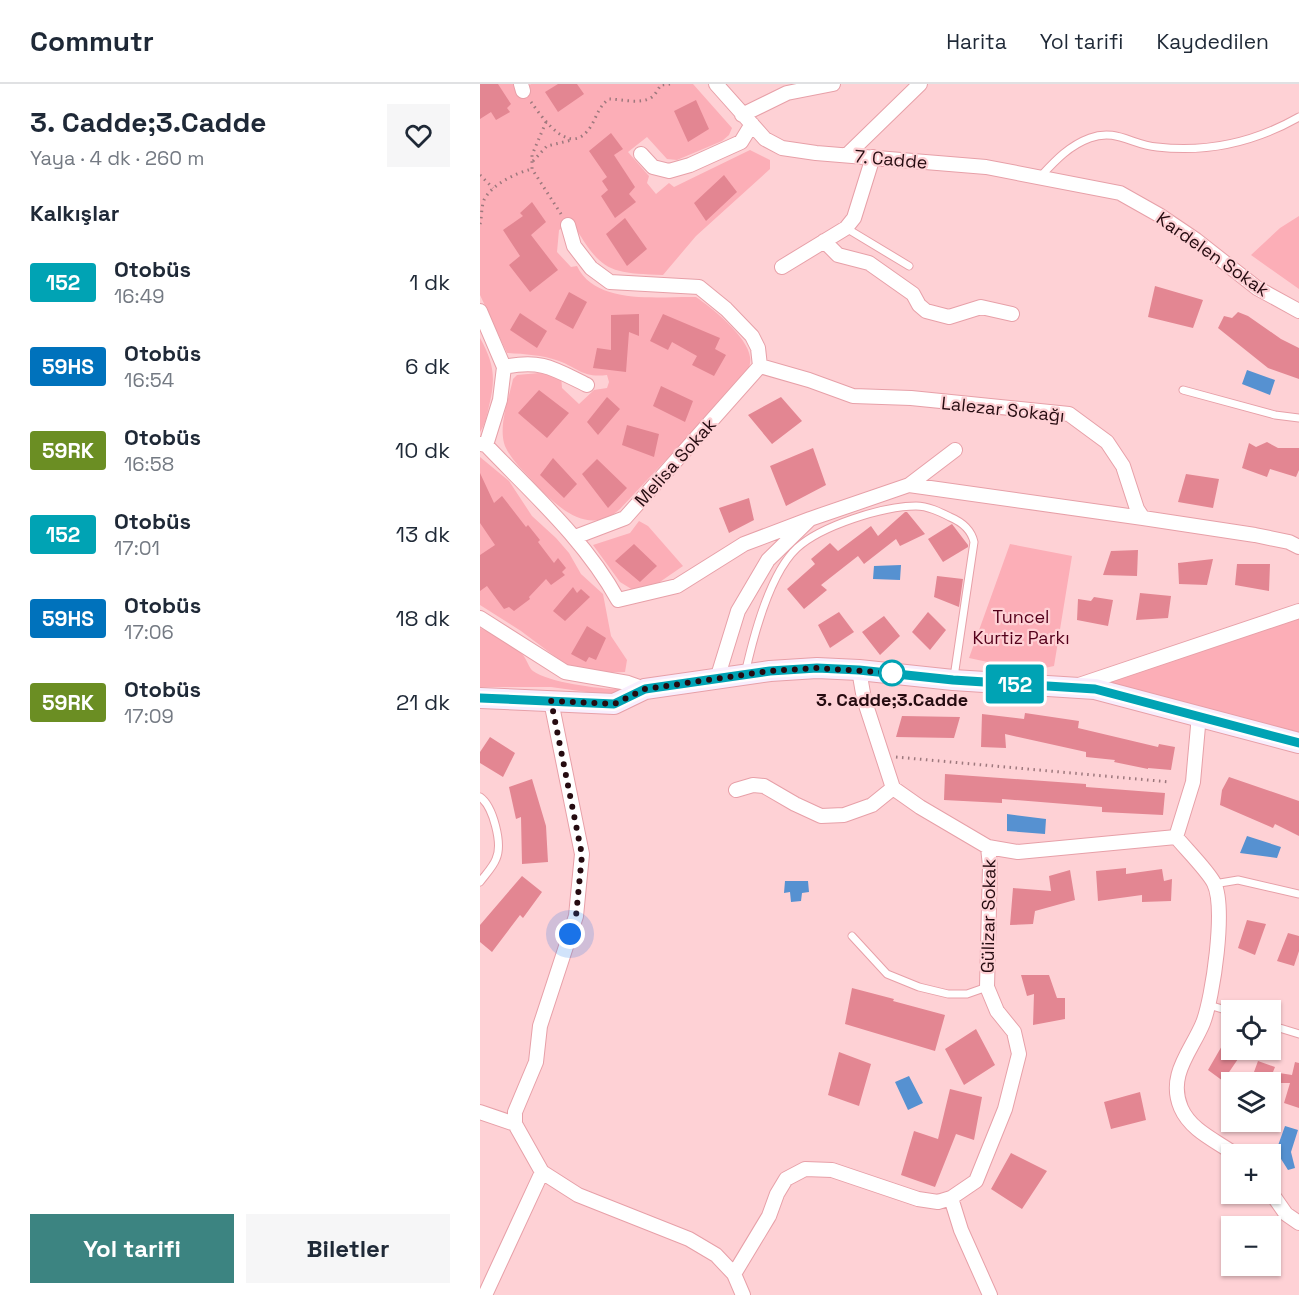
<!DOCTYPE html>
<html lang="tr">
<head>
<meta charset="utf-8">
<style>
	body { margin:0; font-family:"Space Grotesk",sans-serif; background:#f6f6f7; color:#1f2937; height:100vh; display:flex; flex-direction:column; font-size:22px; white-space:nowrap }
	* { box-sizing:border-box; margin:0 }
	p { font-size:20px; color:#747a83 }
	.icon { flex:none; width:33px; height:33px; fill:none; stroke:currentColor; stroke-width:2; stroke-linecap:round; stroke-linejoin:round }
	.map { position:relative; flex:1; overflow:hidden }
	.details { display:flex; flex-direction:column; background:#fff; width:480px }
	.details>* { flex:none }
	.badge { padding:0 12px; border-radius:4px; font-size:21px; line-height:39px }
	.controls { position:absolute; left:741px; top:916px; display:grid; gap:12px }
	.controls a { display:grid; place-items:center; width:60px; height:60px; border-radius:0px; background:#fff; box-shadow:0 2px 4px #0004; font-size:30px }
	.you { position:absolute; width:30px; height:30px; margin:-15px; border:4px solid #fff; border-radius:50%; background:#1a73e8; box-shadow:0 0 0 9px #1a73e833 }
	.map>.badge { position:absolute; translate:-50% -50%; box-shadow:0 0 0 3px #fff }
	h2 { padding:0 30px; font-size:22px; line-height:54px }
	.round { display:grid; place-items:center; flex:none; width:63px; height:63px; border-radius:0px; background:#f6f6f7 }
	.head { display:flex; align-items:center; justify-content:space-between; height:102px; padding:0 30px }
	h1 { font-size:28px; font-weight:600; line-height:45px }
	.cta { display:flex; gap:12px; margin-top:auto; padding:12px 30px }
	.cta a { flex:1; height:69px; border-radius:0px; background:#3c8481; color:#fff; font-size:24px; font-weight:600; line-height:69px; text-align:center }
	.cta a+a { background:#f6f6f7; color:#1f2937 }
	ul { padding:0; list-style:none }
	li { display:flex; align-items:center; gap:18px; height:84px; padding:0 30px }
	li div { flex:1 }
	li b { display:block; font-size:22px }
	li em { font-style:normal }
	li .badge { min-width:66px; font-weight:700; text-align:center }
	header { display:flex; align-items:center; gap:36px; box-sizing:border-box; height:84px; padding:0 30px; background:#fff; border-bottom:2px solid #e0e1e3 }
	header strong { font-size:28px }
	nav { display:flex; gap:33px; margin-inline-start:auto; font-size:21px }
	main { display:flex; flex:1; min-height:0 }
	.map>svg:first-child { display:block }
	.green { fill:#fcaeb7 }
	.water { fill:#5691d1 }
	.building { fill:#e38692 }
	.lines { fill:none; stroke-linecap:round; stroke-linejoin:round }
	.lane-casing { stroke:#e7a0a8; stroke-width:9 }
	.street-casing { stroke:#e7a0a8; stroke-width:16 }
	.secondary-casing { stroke:#e7a0a8; stroke-width:22 }
	.path { stroke:#9d787d; stroke-width:3; stroke-dasharray:1.5 4.5; stroke-linecap:butt }
	.lane { stroke:#fff; stroke-width:7 }
	.street { stroke:#fff; stroke-width:14 }
	.secondary { stroke:#f8eefd; stroke-width:20 }
	.line-casing { stroke:#fff; stroke-width:14 }
	.line { stroke:#00a3b4; stroke-width:9 }
	.walk { stroke:#250b10; stroke-width:6; stroke-dasharray:0 10.8 }
	.stop-dot { fill:#fff; stroke:#00a3b4; stroke-width:3 }
	.labels { text-anchor:middle; dominant-baseline:central; stroke-width:4.5; stroke-linejoin:round; paint-order:stroke }
	.street-label { font-size:18px; fill:#250b10; stroke:#fed1d5 }
	.park-label { font-size:18px; fill:#55001b; stroke:#fed1d5 }
	.stop-label { font-size:18px; font-weight:bold; fill:#250b10; stroke:#fed1d5 }
</style>
</head>
<body>
<header>
<strong>Commutr</strong>
<nav><a>Harita</a><a>Yol tarifi</a><a>Kaydedilen</a></nav>
</header>
<main>
<section class="details">
<div class="head"><div><h1>3. Cadde;3.Cadde</h1><p>Yaya · 4 dk · 260 m</p></div><a class="round"><svg class="icon" aria-label="heart" viewBox="0 0 24 24"><path d="M12 20l-8-8c-3-5 5-10 8-4 3-6 11-1 8 4z"/></svg></a></div>
<h2>Kalkışlar</h2>
<ul>
<li><span class="badge" style="background:#00a3b4;color:#fff">152</span><div><b>Otobüs</b><p>16:49</p></div><em>1 dk</em></li>
<li><span class="badge" style="background:#0072bc;color:#fff">59HS</span><div><b>Otobüs</b><p>16:54</p></div><em>6 dk</em></li>
<li><span class="badge" style="background:#6b8e23;color:#fff">59RK</span><div><b>Otobüs</b><p>16:58</p></div><em>10 dk</em></li>
<li><span class="badge" style="background:#00a3b4;color:#fff">152</span><div><b>Otobüs</b><p>17:01</p></div><em>13 dk</em></li>
<li><span class="badge" style="background:#0072bc;color:#fff">59HS</span><div><b>Otobüs</b><p>17:06</p></div><em>18 dk</em></li>
<li><span class="badge" style="background:#6b8e23;color:#fff">59RK</span><div><b>Otobüs</b><p>17:09</p></div><em>21 dk</em></li>
</ul>
<div class="cta"><a>Yol tarifi</a><a>Biletler</a></div>
</section>
<div class="map">
<svg width="819" height="1211" viewBox="0 0 819 1211">
	<rect width="100%" height="100%" fill="#fed1d5"/>
	<path class="green" d="M0,0H34L40,8L51,0H213L252,44L249,51L242,57L197,76L187,75L167,53L148,68L169,92L167,99L176,110L189,99L194,103L270,66L290,76V85L216,152L183,191C127,189 121,187 92,138L79,146L77,168L91,183L97,182C116,222 179,212 216,213C231,223 268,253 270,273C271,277 269,283 269,287L140,425C106,456 71,417 48,392C40,384 27,370 24,359C19,340 29,314 33,295L37,291L70,288L81,291L82,304L99,320L114,306L127,304L129,298L127,291C103,294 100,285 79,277C62,271 44,270 27,269L0,211Z
		M819,132V205L771,171L800,144Z
		M0,254C14,279 16,294 9,322C7,331 5,341 0,348Z
		M0,373L29,397L52,432L76,454L89,469L101,490L123,510L131,552L147,576L145,588L116,589L85,580L41,547L0,521Z
		M159,437L168,442L203,482L174,502L153,506L140,498L113,461L150,449Z
		M530,460L592,472L574,582L550,587L489,574Z
		M819,527V655L594,603Z
		M0,544C15,551 33,558 43,571C47,576 49,584 53,587C69,599 125,606 145,605L128,611L71,603H0Z"/>
	<path class="water" d="M767,286L795,296L790,311L762,300Z
		M421,481L420,496L393,495L394,482Z
		M527,730L566,735L565,750L527,747Z
		M767,752L801,763L797,774L760,769Z
		M305,797H328L329,808L322,809L321,817L311,818L310,808L304,809Z
		M429,992L443,1019L428,1026L415,998Z
		M805,1042L818,1046L811,1068L815,1084L808,1086L796,1067Z"/>
	<path class="building" d="M0,0H18L31,20L27,24L30,28L16,36L11,28L0,35Z
		M78,0H97L104,10L78,28L65,8Z
		M216,16L229,45L208,58L194,27Z
		M131,49L143,65L134,71L155,103L149,110L156,118L135,134L121,112L128,106L122,97L127,93L109,67Z
		M244,91L257,108L226,137L214,119Z
		M52,118L66,138L51,151L78,186L50,208L29,181L40,172L23,146L43,132L40,129Z
		M145,134L167,165L147,182L126,150Z
		M675,202L723,216L713,244L668,233Z
		M89,208L107,218L93,245L75,235Z
		M758,228L768,232L801,255L819,264V295L788,284L738,244L744,232L752,234Z
		M40,229L67,247L57,264L30,246Z
		M159,230V252L149,248L146,288L113,284L117,264L131,266V231Z
		M183,230L240,254L235,265L246,271L234,292L212,281L217,272L192,258L188,266L170,257Z
		M181,302L213,317L205,338L173,322Z
		M59,306L89,329L67,354L38,329Z
		M127,313L140,325L118,351L107,338Z
		M301,313L322,337L292,360L268,331Z
		M147,341L179,350L174,373L142,361Z
		M787,358L798,364H819V386L816,393L790,385L787,393L762,384L769,359L776,363Z
		M333,364L346,401L306,422L290,382Z
		M73,374L97,400L84,414L60,391Z
		M117,375L147,404L128,424L102,390Z
		M0,389L14,419L22,412L46,443L48,441L60,456L58,458L74,479L78,474L86,484L82,488L85,491L71,501L66,495L49,513L50,515L34,527L29,523L24,525L7,502L0,507V471L15,461L0,439Z
		M706,390L739,395L733,424L698,418Z
		M269,414L274,436L249,449L239,424Z
		M425,428H427L445,450L420,462L416,455L384,480L378,472L341,501L347,506L324,525L307,505L335,480L331,475L350,459L358,467L391,442L398,452Z
		M472,440L488,461V463L463,478L448,455Z
		M154,460L177,482L160,498L135,477Z
		M658,466L657,492L623,491L631,467Z
		M733,475L727,501L699,500L698,479Z
		M757,480H790L789,507L755,501Z
		M457,492L483,495L479,523L454,513Z
		M93,503L97,509L101,505L110,513L85,537L73,527Z
		M660,509L691,512L688,534L656,536Z
		M614,513L633,516L628,542L597,536L598,515L611,517Z
		M359,528L374,548L350,564L338,541Z
		M448,528L466,546L450,566L432,548Z
		M404,532L420,552L400,571L382,548Z
		M107,542L126,554L116,576L109,573L106,578L91,570Z
		M545,629L599,637L598,644L678,663L679,660L695,663L691,686L668,684V685L634,678L635,676L606,673V668L525,650L526,664L501,663L502,630L544,635Z
		M422,632L480,633L474,654L416,653Z
		M10,653L35,669L23,693L0,679V668Z
		M465,690L606,700V703L685,709L683,731L622,728V723L522,715V719L464,716Z
		M749,693L819,717V752L795,740L793,744L740,721L742,706Z
		M52,695L66,742L68,778L42,780L41,733L36,735L29,703Z
		M646,784V790L682,785L684,797L692,795L691,817L662,818V811L618,817L616,787Z
		M590,786L595,816L555,827L553,840L530,841L533,804L571,807L569,792Z
		M42,792L62,808L43,834L40,831L12,868L0,858V841Z
		M767,836L786,840L775,871L758,864Z
		M808,849L819,852V867L814,882L797,877Z
		M541,891H569L577,914H585V935L553,941L554,910L547,912Z
		M372,904L414,915L413,917L465,931L455,967L365,940Z
		M496,945L515,981L484,1001L465,965Z
		M743,960L760,972L743,997L728,986Z
		M359,968L391,980L379,1022L348,1011Z
		M778,977L795,983L793,988L812,991L815,978L819,979V1024L804,1019L810,999H770Z
		M470,1005L502,1013L494,1056L476,1050L455,1103L421,1091L434,1047L458,1055Z
		M660,1008L666,1036L631,1045L624,1018Z
		M531,1069L567,1087L542,1125L511,1105Z"/>
	<g class="lines">
		<defs>
			<path id="lane" d="M559,94C574,78 588,62 610,54C636,44 652,61 677,63C728,69 775,58 819,33
				M366,144L429,182
				M703,306L795,331L819,334
				M265,590C273,554 290,489 317,464C341,442 403,422 436,422C448,422 460,428 470,433C482,438 491,445 494,458L474,593
				M0,713C13,722 23,760 16,775C13,783 5,791 0,798
				M734,800L758,796L819,810
				M372,852L407,890L439,903L468,910H487L507,903
				M729,921L752,928
				M790,941L819,950"/>
			<path id="street" d="M41,0L43,7
				M236,0L285,55L302,64L336,69L506,83L640,109L679,131L716,156L777,204L819,227
				M262,31L307,9L353,0
				M161,70L173,83L189,87L210,81L261,58L272,40
				M367,71L440,0
				M88,141L94,162L111,184L130,198L219,203L246,225L272,252L278,264L280,282
				M344,157L358,171L389,179L433,210L439,221L446,227L469,233L501,223L532,230
				M302,183L366,144L374,134L393,73
				M0,227L24,283L20,316L6,361
				M280,282L329,296L373,312L431,314L589,330L627,358L643,382L657,425L663,434L775,451L809,458L819,463
				M24,283C62,275 74,285 107,301
				M0,360L6,361C53,410 105,456 138,516L197,502L264,460L330,435L288,476L258,527L237,595
				M429,401L475,366
				M330,435L429,401L663,434
				M95,453L145,434L280,282
				M0,534L85,588L148,599L165,605
				M599,601L819,527
				M71,617L102,770L96,832L60,942L56,978L35,1028V1040L62,1088L98,1111L209,1155L236,1171L254,1190L263,1211
				M256,706L273,701L284,702L315,720L341,732L364,731L392,721L413,704
				M696,753C706,765 728,787 734,799C746,824 733,913 723,939C711,968 687,991 701,1024C711,1047 737,1057 756,1071
				M508,763L538,768L696,753L713,698L719,631
				M0,1028L35,1040
				M790,1107L806,1130L819,1139
				M471,1114L481,1146L510,1211
				M254,1190L289,1132L297,1110L306,1095L325,1085L352,1086L438,1115L458,1118L471,1114L496,1097L525,1025L539,970L534,948L517,927L507,903L510,782L508,763L440,723L413,704L384,615L379,586
				M5,1211L62,1088"/>
			<path id="secondary" d="M0,614L134,620L165,605L290,587L337,584L379,586L473,596L615,605L819,659"/>
		</defs>
		<use href="#lane" class="lane-casing"/>
		<use href="#street" class="street-casing"/>
		<use href="#secondary" class="secondary-casing"/>
		<path class="path" d="M51,18C64,36 91,75 111,42C117,32 119,22 129,15C141,15 161,21 172,13C176,10 178,5 181,1L190,0
			M66,38L52,71V85L81,130
			M53,77L67,62L92,56
			M0,91L13,104
			M0,140C2,133 1,124 4,116C12,100 36,89 52,85
			M416,673L690,698"/>
		<use href="#lane" class="lane"/>
		<use href="#street" class="street"/>
		<use href="#secondary" class="secondary"/>
	</g>
	<g class="lines">
		<defs>
			<path id="line" d="M0,614L134,620L165,605L290,587L337,584L379,586L473,596L615,605L819,659"/>
		</defs>
		<use href="#line" class="line-casing"/>
		<use href="#line" class="line"/>
		<path class="walk" d="M90,850L96,832L102,771L71,617L134,620L165,605L290,587L337,584L412,589"/>
	</g>
	<circle class="stop-dot" cx="412" cy="589" r="12"/>
	<g class="labels">
		<g class="street-label">
			<text transform="translate(411 75) rotate(5)">7. Cadde</text>
			<text transform="translate(733 170) rotate(35)">Kardelen Sokak</text>
			<text transform="translate(523 325) rotate(6)">Lalezar Sokağı</text>
			<text transform="translate(195 378) rotate(-48)">Melisa Sokak</text>
			<text transform="translate(508 832) rotate(-89)">Gülizar Sokak</text>
		</g>
		<g class="park-label">
			<text x="541" y="532">Tuncel<tspan x="541" dy="21">Kurtiz Parkı</tspan></text>
		</g>
		<g class="stop-label">
			<text x="412" y="615">3. Cadde;3.Cadde</text>
		</g>
	</g>
</svg>
<div class="controls">
<a><svg class="icon" aria-label="locate" viewBox="0 0 24 24"><circle cx="12" cy="12" r="6"/><path d="M12 2v4M12 18v4M2 12h4M18 12h4"/></svg></a>
<a><svg class="icon" aria-label="layers" viewBox="0 0 24 24"><path d="M12 4l9 5-9 5-9-5zM3 14l9 5 9-5"/></svg></a>
<a>+</a>
<a>−</a>
</div>
<div class="you" style="left:90px;top:850px"></div>
<b class="badge" style="left:535px;top:600px;background:#00a3b4;color:#fff">152</b>
</div>
</main>
</body>
</html>
